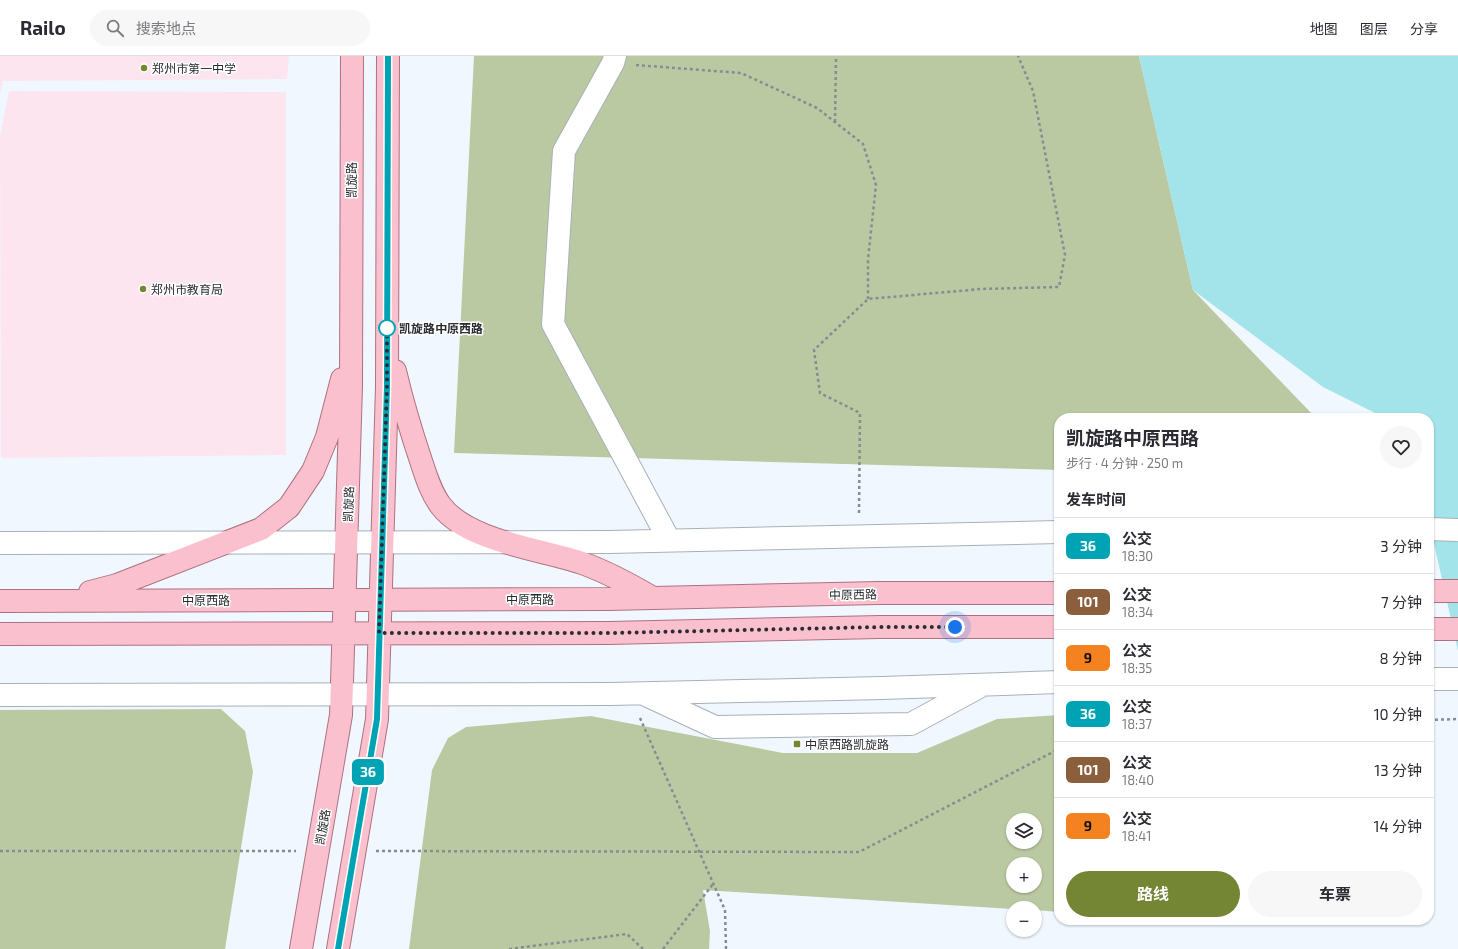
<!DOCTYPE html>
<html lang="zh">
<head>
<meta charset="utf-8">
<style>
	body { margin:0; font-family:"Exo 2","Noto Sans SC",sans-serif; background:#f7f7f7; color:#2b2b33; height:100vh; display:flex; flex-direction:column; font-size:15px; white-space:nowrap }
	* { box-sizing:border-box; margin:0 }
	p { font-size:13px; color:#7c7c81 }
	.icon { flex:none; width:22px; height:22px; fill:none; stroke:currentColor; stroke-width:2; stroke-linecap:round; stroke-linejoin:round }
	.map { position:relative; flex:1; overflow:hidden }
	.side { position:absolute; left:1054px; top:357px; width:380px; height:512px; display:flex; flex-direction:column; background:#fff; border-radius:16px; box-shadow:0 1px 3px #0004 }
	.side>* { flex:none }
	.badge { padding:0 8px; border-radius:6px; font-size:14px; line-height:26px }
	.controls { position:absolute; left:1006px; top:757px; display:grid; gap:8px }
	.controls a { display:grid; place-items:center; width:36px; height:36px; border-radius:50%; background:#fff; box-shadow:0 1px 3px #0004; font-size:20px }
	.you { position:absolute; width:20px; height:20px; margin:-10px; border:3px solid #fff; border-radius:50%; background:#1a73e8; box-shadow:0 0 0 6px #1a73e833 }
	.map>.badge { position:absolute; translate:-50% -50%; box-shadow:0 0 0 2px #fff }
	h2 { padding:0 12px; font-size:15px; line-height:36px }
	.round { display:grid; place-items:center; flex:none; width:42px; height:42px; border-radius:21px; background:#f7f7f7 }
	.overview { display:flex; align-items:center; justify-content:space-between; height:68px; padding:0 12px }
	h1 { font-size:19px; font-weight:700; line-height:30px }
	.primary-button { display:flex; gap:8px; margin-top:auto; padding:8px 12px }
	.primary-button a { flex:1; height:46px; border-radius:24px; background:#748534; color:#fff; font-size:16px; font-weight:700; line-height:46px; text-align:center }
	.primary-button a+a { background:#f7f7f7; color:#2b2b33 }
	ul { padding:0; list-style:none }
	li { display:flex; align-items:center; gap:12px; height:56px; padding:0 12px; border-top:1px solid #e1e1e2 }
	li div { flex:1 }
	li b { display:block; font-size:15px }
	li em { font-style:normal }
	li .badge { min-width:44px; font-weight:700; text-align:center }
	header { display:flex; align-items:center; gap:24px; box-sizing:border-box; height:56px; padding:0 20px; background:#fff; border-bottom:1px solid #e1e1e2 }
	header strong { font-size:19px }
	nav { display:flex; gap:22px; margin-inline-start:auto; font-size:14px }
	.search { width:280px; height:36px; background:#f7f7f7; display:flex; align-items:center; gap:10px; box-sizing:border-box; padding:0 14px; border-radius:22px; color:#7c7c81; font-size:15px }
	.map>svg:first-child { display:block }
	.commercial { fill:#fde5ef }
	.green { fill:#bbc9a2; fill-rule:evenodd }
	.water { fill:#a2e4ea }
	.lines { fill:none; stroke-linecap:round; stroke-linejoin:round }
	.minor-casing { stroke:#a8b0b8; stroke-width:24 }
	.major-casing { stroke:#ae7180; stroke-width:24 }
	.path { stroke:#878c92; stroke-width:2.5; stroke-dasharray:3 3; stroke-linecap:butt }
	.minor { stroke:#fff; stroke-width:22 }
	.major { stroke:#fac0cd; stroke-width:22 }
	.minor-bridge-casing { stroke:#a8b0b8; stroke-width:24; stroke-linecap:butt }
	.minor-bridge { stroke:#fff; stroke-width:22 }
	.line-casing { stroke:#fff; stroke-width:9 }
	.line { stroke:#00a3b4; stroke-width:6 }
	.walk { stroke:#292c30; stroke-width:4; stroke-dasharray:0 7.2 }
	.poi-dot { fill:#748534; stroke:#fff; stroke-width:1.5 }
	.stop-dot { fill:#fff; stroke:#00a3b4; stroke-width:2 }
	.labels { text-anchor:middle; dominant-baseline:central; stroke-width:3; stroke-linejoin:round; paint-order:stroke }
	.poi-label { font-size:12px; fill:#292c30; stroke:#fff; text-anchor:start }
	.street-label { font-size:12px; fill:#292c30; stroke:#fff }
	.stop-label { font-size:12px; font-weight:bold; fill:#292c30; stroke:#fff; text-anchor:start }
</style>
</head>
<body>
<header>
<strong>Railo</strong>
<div class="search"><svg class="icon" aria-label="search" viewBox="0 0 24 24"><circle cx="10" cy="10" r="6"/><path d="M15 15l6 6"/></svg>搜索地点</div>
<nav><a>地图</a><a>图层</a><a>分享</a></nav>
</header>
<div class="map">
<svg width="1458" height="893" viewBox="0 0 1458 893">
	<rect width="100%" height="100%" fill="#f0f7ff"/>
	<path class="commercial" d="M0,0H289L287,23L3,25L0,38Z
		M9,35L286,36V399L1,402L0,80Z"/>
	<path class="green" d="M474,0H1139L1193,234L1316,362H1059V414L454,397Z
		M221,653L245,675L253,716L225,893H0V654Z
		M1059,659V856L1035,854V852L1013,853L703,834L710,875L709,893H409L432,714L448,682L466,671L591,660L783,697H917L997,663ZM1013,764H1035V786H1013ZM1013,808H1035V830H1013Z"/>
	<path class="water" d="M1139,0H1458V595L1429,465V362H1385L1323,331L1193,234Z"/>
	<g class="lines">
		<defs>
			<path id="minor" d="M615,0L613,7L564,95L553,268L669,484
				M0,487L609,486L1059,476
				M1429,623H1458
				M0,639L610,638L882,632L1059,626
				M646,639L715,671L911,668L979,631"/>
			<path id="major" d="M395,315C402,345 411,375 421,405C426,420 431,437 441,450C469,486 541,493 582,507C607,516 631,529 653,542
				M1429,535H1458
				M90,536L117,529L261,473L289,451L313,415L327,381L342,323
				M0,545L609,543L879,537H1059
				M1429,573H1458
				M0,578L609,577L880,571H1059
				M301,893L341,659L351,330L352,0
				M338,893L377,663L387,330L388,0"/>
		</defs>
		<use href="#minor" class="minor-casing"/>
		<use href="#major" class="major-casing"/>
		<path class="path" d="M636,9L741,17L817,52L863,88L876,129L868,203V243
			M835,66L836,0
			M859,457L860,357L820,337L814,294L868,243L981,233L1059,231L1065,199L1033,35L1018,0
			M640,662L725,854L726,893
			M1429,664L1458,663
			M0,795H296
			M376,795L859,796L1059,693
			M509,893L627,878L643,893
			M663,893L713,828"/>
		<use href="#minor" class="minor"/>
		<use href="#major" class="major"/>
		<defs>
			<path id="minor-bridge" d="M1429,473L1458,474"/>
		</defs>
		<use href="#minor-bridge" class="minor-bridge-casing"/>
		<use href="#minor-bridge" class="minor-bridge"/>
	</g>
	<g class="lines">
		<defs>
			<path id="line" d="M338,893L377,663L387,330L388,0"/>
		</defs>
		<use href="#line" class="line-casing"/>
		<use href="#line" class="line"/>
		<path class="walk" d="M387,272V269V330L379,577H610L880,571H955"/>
	</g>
	<g class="poi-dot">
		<circle cx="144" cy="12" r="4"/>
		<circle cx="143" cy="233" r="4"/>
		<rect x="793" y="684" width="8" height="8" rx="2"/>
	</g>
	<circle class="stop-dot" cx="387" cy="272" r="8"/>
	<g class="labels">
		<g class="poi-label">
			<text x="152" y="12">郑州市第一中学</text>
			<text x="151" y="233">郑州市教育局</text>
			<text x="805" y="688">中原西路凯旋路</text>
		</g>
		<g class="street-label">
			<text transform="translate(351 124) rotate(-90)">凯旋路</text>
			<text transform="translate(348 448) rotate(-88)">凯旋路</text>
			<text transform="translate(853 538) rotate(-1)">中原西路</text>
			<text x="530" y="543">中原西路</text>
			<text x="206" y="544">中原西路</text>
			<text transform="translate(322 771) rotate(-80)">凯旋路</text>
		</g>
		<g class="stop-label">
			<text x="399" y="272">凯旋路中原西路</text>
		</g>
	</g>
</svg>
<div class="controls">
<a><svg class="icon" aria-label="layers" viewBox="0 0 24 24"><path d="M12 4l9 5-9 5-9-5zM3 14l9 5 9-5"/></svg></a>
<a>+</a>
<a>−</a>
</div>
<div class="you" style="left:955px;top:571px"></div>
<b class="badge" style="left:368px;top:716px;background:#00a3b4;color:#fff">36</b>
<section class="side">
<div class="overview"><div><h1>凯旋路中原西路</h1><p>步行 · 4 分钟 · 250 m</p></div><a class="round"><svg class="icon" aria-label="heart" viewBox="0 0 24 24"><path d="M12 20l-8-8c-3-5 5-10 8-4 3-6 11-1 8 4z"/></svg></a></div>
<h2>发车时间</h2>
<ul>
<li><span class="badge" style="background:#00a3b4;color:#fff">36</span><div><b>公交</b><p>18:30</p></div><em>3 分钟</em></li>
<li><span class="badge" style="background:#8b5e3c;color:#fff">101</span><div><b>公交</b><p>18:34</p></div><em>7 分钟</em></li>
<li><span class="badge" style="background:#f58220;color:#111">9</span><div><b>公交</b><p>18:35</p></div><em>8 分钟</em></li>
<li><span class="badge" style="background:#00a3b4;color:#fff">36</span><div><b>公交</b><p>18:37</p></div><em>10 分钟</em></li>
<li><span class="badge" style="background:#8b5e3c;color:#fff">101</span><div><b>公交</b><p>18:40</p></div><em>13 分钟</em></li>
<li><span class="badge" style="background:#f58220;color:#111">9</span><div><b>公交</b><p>18:41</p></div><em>14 分钟</em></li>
</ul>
<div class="primary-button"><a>路线</a><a>车票</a></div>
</section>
</div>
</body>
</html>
